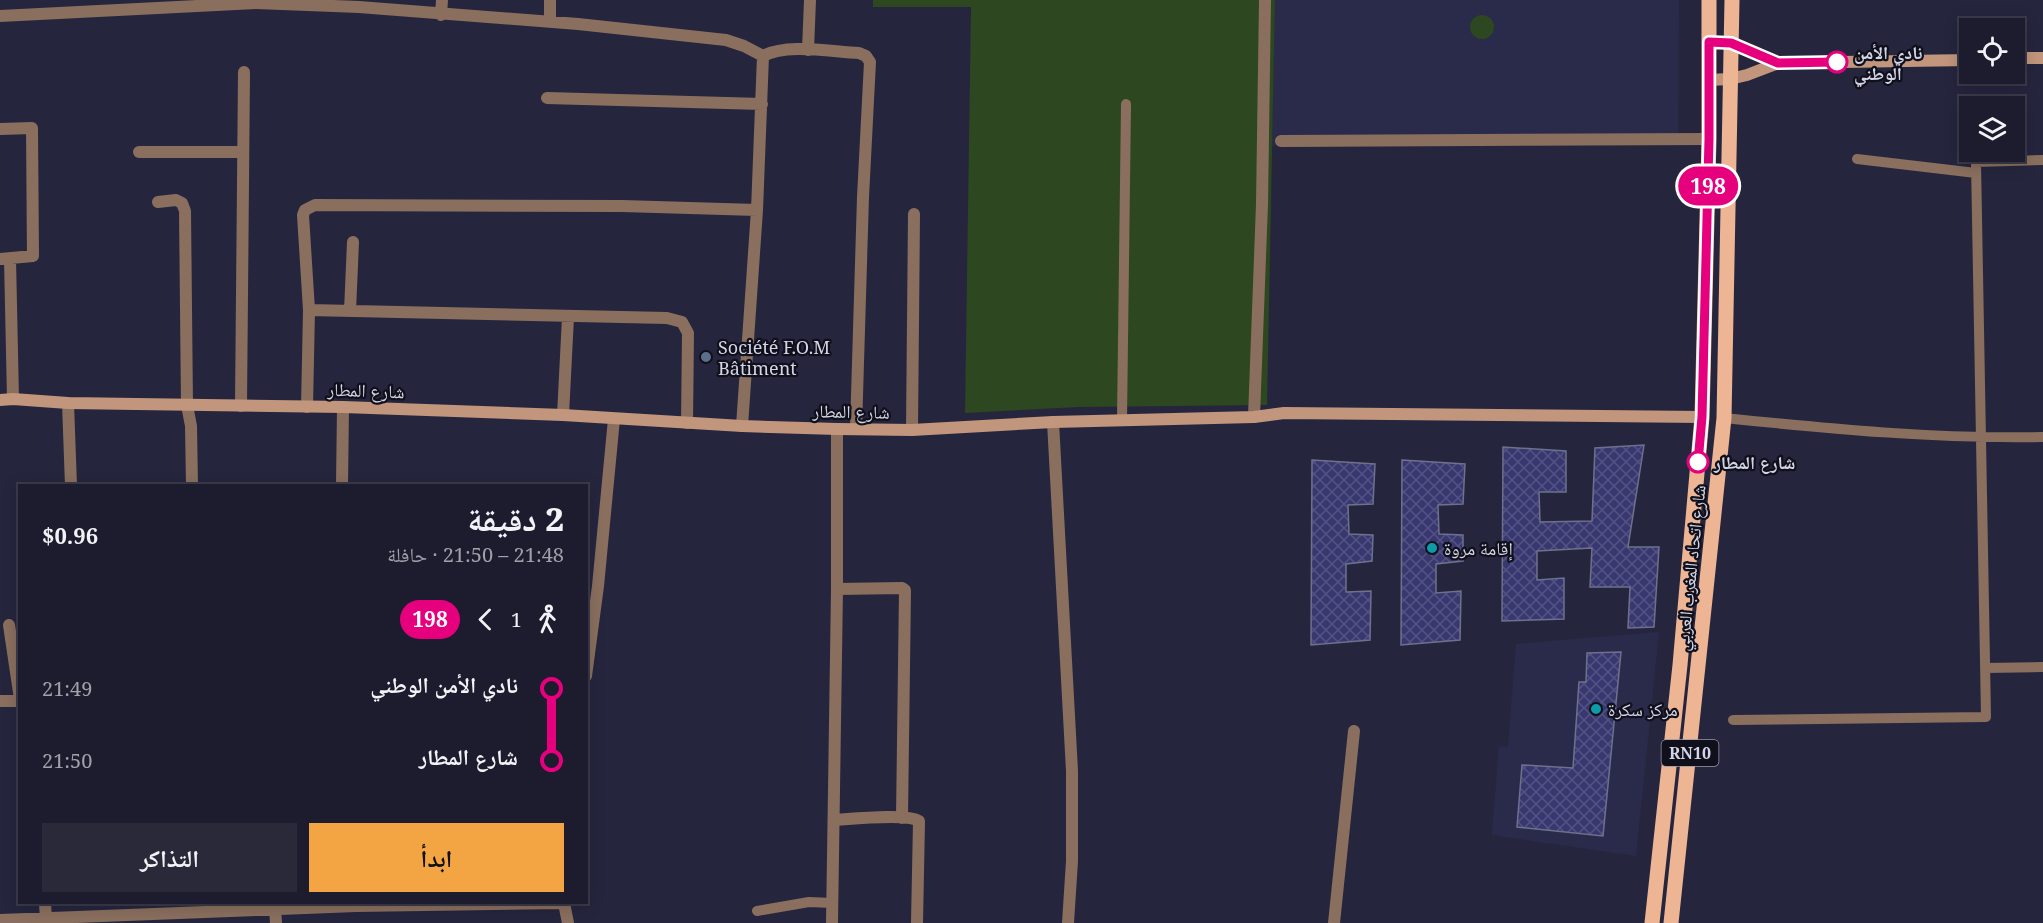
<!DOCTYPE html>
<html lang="ar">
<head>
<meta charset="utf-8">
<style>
	body { margin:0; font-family:"Noto Serif","Noto Naskh Arabic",serif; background:#29293a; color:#f1f3f6; direction:rtl; height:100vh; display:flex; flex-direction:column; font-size:22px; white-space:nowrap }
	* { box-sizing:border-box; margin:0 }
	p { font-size:20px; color:#a0a1aa }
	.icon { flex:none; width:33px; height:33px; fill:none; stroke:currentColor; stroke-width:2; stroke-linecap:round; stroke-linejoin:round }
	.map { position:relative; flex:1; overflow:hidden; direction:ltr }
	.side { position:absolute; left:18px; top:484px; width:570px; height:420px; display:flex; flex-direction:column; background:#1c1c2e; border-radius:0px; box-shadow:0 3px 15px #0003,0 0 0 2px #3a3a4a; direction:rtl }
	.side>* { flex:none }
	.badge { padding:0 12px; border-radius:20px; font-size:21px; line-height:39px }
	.fabs { position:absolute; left:1959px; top:18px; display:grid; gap:12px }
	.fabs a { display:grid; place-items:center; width:66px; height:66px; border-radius:0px; background:#1c1c2e; box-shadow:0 3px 15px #0003,0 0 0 2px #3a3a4a; font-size:30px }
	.map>.badge { position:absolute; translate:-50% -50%; box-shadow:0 0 0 3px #fff }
	.legs { display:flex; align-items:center; gap:9px; height:66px; padding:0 24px; font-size:20px }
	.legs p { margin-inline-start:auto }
	.summary { display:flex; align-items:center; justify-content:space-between; height:102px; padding:0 24px }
	h1 { font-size:33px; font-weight:800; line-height:45px }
	.action { display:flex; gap:12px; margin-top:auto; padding:12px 24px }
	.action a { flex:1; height:69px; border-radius:0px; background:#f3a443; color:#111; font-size:24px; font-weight:800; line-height:69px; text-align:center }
	.action a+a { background:#29293a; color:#f1f3f6 }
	ul { padding:0 24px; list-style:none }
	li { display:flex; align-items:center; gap:21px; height:72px; font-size:22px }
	li i { display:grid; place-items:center; width:9px; height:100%; margin:0 8px; background:currentColor }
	li i::after { content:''; width:15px; height:15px; margin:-8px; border:4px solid; border-radius:50%; background:#1c1c2e }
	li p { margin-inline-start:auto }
	li:first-child i { background:linear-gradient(#0000 50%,currentColor 0) }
	li:last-child i { background:linear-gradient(currentColor 50%,#0000 0) }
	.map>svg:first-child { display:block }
	.built { fill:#2a2b4a }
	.green { fill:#2d4720 }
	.building { fill:url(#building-cross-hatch); stroke:#6e718d; stroke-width:1.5 }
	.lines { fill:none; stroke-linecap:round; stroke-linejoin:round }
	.lane { stroke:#8a6f5e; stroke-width:10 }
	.street { stroke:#8a6f5e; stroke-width:12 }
	.secondary { stroke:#c2967c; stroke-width:12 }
	.primary { stroke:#edb593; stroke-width:15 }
	.line-1-casing { stroke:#fff; stroke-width:14 }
	.line-1 { stroke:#e6007e; stroke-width:9 }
	.stop-1-dot { fill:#fff; stroke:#e6007e; stroke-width:3 }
	.service-dot { fill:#5c6f8a; stroke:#0f101b; stroke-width:2 }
	.culture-dot { fill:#0f9aa8; stroke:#0f101b; stroke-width:2 }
	.labels { text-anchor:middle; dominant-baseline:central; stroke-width:4.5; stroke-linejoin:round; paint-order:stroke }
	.shield { fill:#0f101b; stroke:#9899a8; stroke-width:1.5 }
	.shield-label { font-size:16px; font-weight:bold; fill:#d3d4e5 }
	.stop-label { font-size:18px; font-weight:bold; fill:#d3d4e5; stroke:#0f101b; text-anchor:start }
	.poi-label { font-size:18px; fill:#d3d4e5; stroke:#0f101b; text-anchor:start }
	.street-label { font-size:18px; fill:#d3d4e5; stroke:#0f101b }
</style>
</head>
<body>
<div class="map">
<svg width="2043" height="923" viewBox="0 0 2043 923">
	<defs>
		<pattern id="building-cross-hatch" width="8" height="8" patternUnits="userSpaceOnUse" patternTransform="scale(1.5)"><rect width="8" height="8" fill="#38376f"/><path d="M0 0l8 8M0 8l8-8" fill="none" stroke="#545383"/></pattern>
	</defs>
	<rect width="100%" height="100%" fill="#25263e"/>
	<path class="built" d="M1275,0H1679L1678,141L1272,146Z
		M1659,632L1636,856L1492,835L1499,746L1508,747L1516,644Z"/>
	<path class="green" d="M873,0H1275L1267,405L1078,407L965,413L971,7H873Z
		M1470 27a12 12 0 1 1 24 0a12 12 0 1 1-24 0Z"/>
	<path class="building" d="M1644,445L1628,547H1659L1654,627L1628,628L1630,587H1590L1592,548L1537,551V580L1564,578V619L1502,621L1503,447L1566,451V492H1539L1540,522L1592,521L1595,448Z
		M1312,460L1375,464L1373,504L1348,505L1349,534L1373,535L1372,561L1346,564V592L1371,591L1370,640L1311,645Z
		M1402,460L1465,464L1463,504L1438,505L1439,534L1463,535V561L1436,564V593L1461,591L1460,640L1401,645Z
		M1621,652L1603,836L1517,827L1522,765L1573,768L1579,682H1586L1587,653Z"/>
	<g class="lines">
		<path class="lane" d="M1857,159L1976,173
			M1724,418C1831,429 1936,439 2043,437
			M1122,420L1126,104
			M1985,668L2043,667
			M1733,720L1986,717L1976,162L2043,160
			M757,911L809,902L832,903"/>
		<path class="street" d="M441,15L442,0
			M0,16L256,3L359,7L578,24L726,40L744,46L763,56
			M550,22V0
			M808,50L810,0
			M763,56C787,43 832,52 859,53L866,56L870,62L863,197L856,429
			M547,98L762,104
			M0,129L32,128L33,256L0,259
			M1281,141L1709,139
			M139,152H243
			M158,202L176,200L182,203L185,211L187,405L191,426L192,486
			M10,259L13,399
			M309,310L303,215L305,210L315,205L622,206L757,210
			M350,311L353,242
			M68,403L71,486
			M241,406L244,72
			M307,407L309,310L667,318L682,322L688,333L687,423
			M563,415L568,317
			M1254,417L1262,204L1265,0
			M1053,422L1072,771V861L1068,923
			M742,426L757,210L763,56
			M912,430L914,214
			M342,486L343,407
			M837,589L902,588L905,590L902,818
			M9,625L20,699
			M586,676L598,586L614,419
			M0,701H20
			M834,820C851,819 907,813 919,821L917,923
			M45,903L46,919
			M564,903L568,923
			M275,908L276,923
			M0,920L356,906L564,903
			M832,923L837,589V429
			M1334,923L1354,731"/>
		<path class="secondary" d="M1709,42L1731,43L1778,63
			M2014,58H2043
			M1708,80L1730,79L1747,75L1778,63L1970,60
			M0,400L13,399L68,403L343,407L563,415L742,426L837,429L912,430L1053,422L1254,417L1284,413L1702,417"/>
		<path class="primary" d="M1652,923L1680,665L1702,417L1709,139V0
			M1671,923L1724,418L1732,0"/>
	</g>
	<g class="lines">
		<defs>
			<path id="line-1" d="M1698,462L1702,417L1709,139V42L1731,43L1778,63L1837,62"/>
		</defs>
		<use href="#line-1" class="line-1-casing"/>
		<use href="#line-1" class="line-1"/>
	</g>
	<g class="stop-1-dot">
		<circle cx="1837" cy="62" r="10"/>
		<circle cx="1698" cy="462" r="10"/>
	</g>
	<circle class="service-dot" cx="706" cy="357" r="6"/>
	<g class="culture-dot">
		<circle cx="1432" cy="548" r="6"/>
		<circle cx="1596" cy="709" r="6"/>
	</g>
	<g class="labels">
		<rect class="shield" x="1661.5" y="740" width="57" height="26" rx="4.5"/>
		<g class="shield-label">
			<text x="1690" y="753">RN10</text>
		</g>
		<g class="stop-label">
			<text x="1854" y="52">نادي الأمن<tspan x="1854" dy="21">الوطني</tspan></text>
			<text x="1714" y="462">شارع المطار</text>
		</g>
		<g class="poi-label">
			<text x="718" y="347">Société F.O.M<tspan x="718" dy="21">Bâtiment</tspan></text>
			<text x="1444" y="548">إقامة مروة</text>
			<text x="1608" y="709">مركز سكرة</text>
		</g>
		<g class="street-label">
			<text transform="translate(366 390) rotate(2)">شارع المطار</text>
			<text transform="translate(851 411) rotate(1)">شارع المطار</text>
			<text transform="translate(1690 568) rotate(-84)">شارع اتحاد المغرب العربي</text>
		</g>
	</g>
</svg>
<div class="fabs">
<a><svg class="icon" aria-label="locate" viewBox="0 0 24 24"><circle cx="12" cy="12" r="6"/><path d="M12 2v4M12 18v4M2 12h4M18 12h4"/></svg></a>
<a><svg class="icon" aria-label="layers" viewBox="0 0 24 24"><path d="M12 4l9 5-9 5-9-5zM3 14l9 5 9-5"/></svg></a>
</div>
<b class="badge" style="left:1708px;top:186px;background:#e6007e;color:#fff">198</b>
<section class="side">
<div class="summary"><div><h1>2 دقيقة</h1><p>21:48 – 21:50 · حافلة</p></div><b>$0.96</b></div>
<div class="legs"><svg class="icon" aria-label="walk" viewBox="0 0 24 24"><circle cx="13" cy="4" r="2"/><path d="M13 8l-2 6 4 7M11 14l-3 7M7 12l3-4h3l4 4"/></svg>1<svg class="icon" aria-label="back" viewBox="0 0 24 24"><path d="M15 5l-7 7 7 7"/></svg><b class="badge" style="background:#e6007e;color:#fff">198</b></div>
<ul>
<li><i style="color:#e6007e"></i><b>نادي الأمن الوطني</b><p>21:49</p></li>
<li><i style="color:#e6007e"></i><b>شارع المطار</b><p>21:50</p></li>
</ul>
<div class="action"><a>ابدأ</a><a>التذاكر</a></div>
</section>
</div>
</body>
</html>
